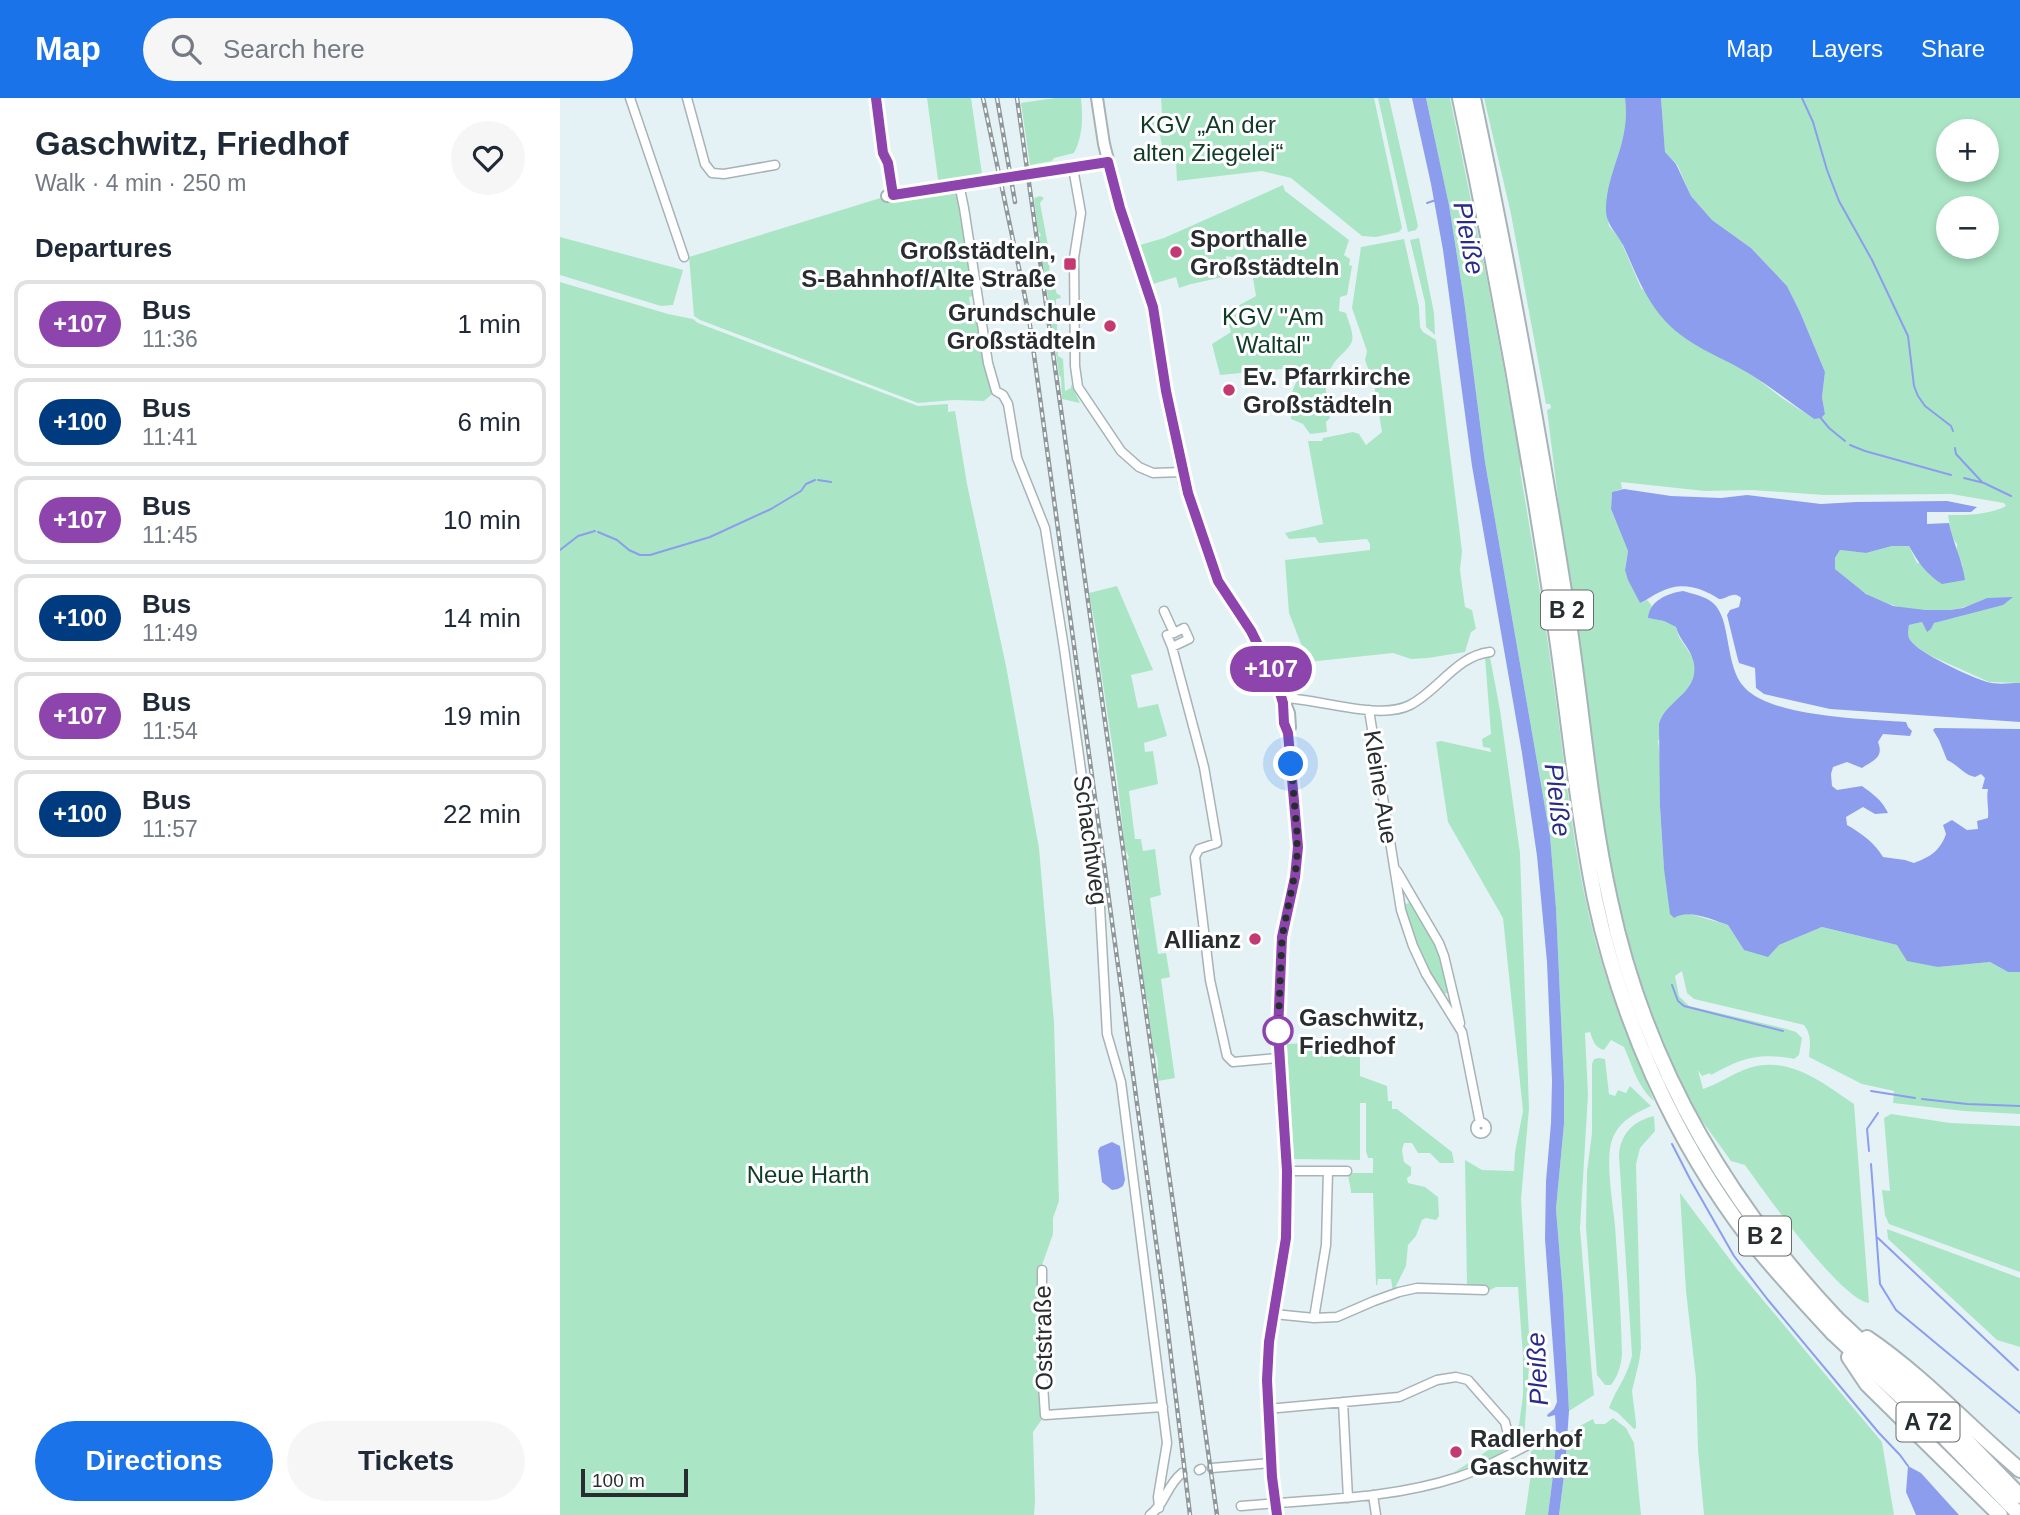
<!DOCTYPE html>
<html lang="en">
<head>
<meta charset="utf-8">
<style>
	body { margin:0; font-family:Helvetica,sans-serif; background:#f6f6f7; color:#1f2937; height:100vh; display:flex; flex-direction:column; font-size:26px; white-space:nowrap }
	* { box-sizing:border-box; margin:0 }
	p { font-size:23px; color:#747a83 }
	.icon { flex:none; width:38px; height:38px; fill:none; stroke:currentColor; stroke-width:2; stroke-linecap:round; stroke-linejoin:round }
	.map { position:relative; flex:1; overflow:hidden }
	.drawer { display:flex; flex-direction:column; background:#fff; width:560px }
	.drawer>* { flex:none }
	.badge { padding:0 14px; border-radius:23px; font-size:24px; line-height:46px }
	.controls { position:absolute; left:1376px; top:21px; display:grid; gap:14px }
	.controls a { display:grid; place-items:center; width:63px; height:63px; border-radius:50%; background:#fff; box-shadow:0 4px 10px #0003; font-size:35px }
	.scale { position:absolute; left:21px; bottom:18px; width:107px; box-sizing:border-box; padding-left:7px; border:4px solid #282d2f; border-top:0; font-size:19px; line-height:24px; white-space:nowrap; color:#282d2f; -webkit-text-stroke:5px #fff; paint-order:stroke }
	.you { position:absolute; width:35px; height:35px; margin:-18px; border:5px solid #fff; border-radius:50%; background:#1a73e8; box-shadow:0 0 0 10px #1a73e833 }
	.map>.badge { position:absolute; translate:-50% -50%; box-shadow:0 0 0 4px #fff }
	h2 { padding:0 35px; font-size:26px; line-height:63px }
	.round { display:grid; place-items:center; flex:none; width:74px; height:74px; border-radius:37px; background:#f6f6f7 }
	.headline { display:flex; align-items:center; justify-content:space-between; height:119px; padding:0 35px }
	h1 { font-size:33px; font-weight:800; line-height:52px }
	.primary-button { display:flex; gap:14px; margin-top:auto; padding:14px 35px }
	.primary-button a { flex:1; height:80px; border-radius:42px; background:#1a73e8; color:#fff; font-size:28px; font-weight:800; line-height:80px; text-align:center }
	.primary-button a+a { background:#f6f6f7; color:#1f2937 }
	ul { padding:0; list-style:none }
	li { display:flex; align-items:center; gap:21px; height:88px; margin:0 14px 10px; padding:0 21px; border:4px solid #e0e1e3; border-radius:14px }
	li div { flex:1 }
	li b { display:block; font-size:26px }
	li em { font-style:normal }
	li .badge { min-width:77px; font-weight:700; text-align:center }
	header { display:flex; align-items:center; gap:42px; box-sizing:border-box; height:98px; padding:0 35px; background:#1a73e8; color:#fff }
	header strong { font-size:33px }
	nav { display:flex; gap:38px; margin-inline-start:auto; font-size:24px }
	.search { width:490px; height:63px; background:#f6f6f7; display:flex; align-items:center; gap:18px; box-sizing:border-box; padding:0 24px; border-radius:38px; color:#747a83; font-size:26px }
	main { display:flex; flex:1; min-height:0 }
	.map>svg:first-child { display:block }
	.green { fill:#aae6c5; fill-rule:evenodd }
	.water { fill:#8c9dee }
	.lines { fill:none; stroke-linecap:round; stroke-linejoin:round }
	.stream { stroke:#8c9dee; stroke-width:2 }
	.minor-casing { stroke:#a7b3b7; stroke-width:11 }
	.tertiary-casing { stroke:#a7b3b7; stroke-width:13 }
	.secondary-casing { stroke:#a7b3b7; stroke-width:14 }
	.trunk-casing { stroke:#a7b3b7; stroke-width:18 }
	.motorway-casing { stroke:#a7b3b7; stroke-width:18 }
	.minor { stroke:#fff; stroke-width:8 }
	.tertiary { stroke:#fff; stroke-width:10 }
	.secondary { stroke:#fff; stroke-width:10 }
	.trunk { stroke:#fff; stroke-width:14 }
	.motorway { stroke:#fff; stroke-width:14 }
	.rail-casing { stroke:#8e979a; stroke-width:4.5 }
	.rail { stroke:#fff; stroke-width:2; stroke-dasharray:5; stroke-linecap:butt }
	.line-casing { stroke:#fff; stroke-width:16 }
	.line { stroke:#8e44ad; stroke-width:10 }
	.walk { stroke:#282d2f; stroke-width:7; stroke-dasharray:0 12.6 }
	.poi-dot { fill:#c33971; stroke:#fff; stroke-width:2.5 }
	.stop-dot { fill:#fff; stroke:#8e44ad; stroke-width:3.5 }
	.labels { text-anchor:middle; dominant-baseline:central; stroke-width:6; stroke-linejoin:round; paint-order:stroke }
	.shield { fill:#fff; stroke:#686c6d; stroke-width:2 }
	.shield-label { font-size:23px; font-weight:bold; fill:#282d2f }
	.park-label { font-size:24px; fill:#0f3b27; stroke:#fff }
	.poi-label { font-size:24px; font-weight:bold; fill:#282d2f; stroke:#fff; text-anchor:start }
	.street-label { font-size:24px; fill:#282d2f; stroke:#fff }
	.stop-label { font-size:24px; font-weight:bold; fill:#282d2f; stroke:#fff; text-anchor:start }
	.water-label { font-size:26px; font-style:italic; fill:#282b87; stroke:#fff }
</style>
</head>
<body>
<header>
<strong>Map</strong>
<div class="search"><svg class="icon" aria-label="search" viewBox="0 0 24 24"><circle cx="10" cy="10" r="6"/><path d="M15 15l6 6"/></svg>Search here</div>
<nav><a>Map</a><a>Layers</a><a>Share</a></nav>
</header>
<main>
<section class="drawer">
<div class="headline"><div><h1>Gaschwitz, Friedhof</h1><p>Walk · 4 min · 250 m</p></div><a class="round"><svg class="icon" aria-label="heart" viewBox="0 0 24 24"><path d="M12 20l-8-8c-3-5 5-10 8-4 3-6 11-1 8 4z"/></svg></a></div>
<h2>Departures</h2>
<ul>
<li><span class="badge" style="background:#8e44ad;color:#fff">+107</span><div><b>Bus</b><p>11:36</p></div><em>1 min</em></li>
<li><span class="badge" style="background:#003b80;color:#fff">+100</span><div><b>Bus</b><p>11:41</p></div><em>6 min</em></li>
<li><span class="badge" style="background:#8e44ad;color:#fff">+107</span><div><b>Bus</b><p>11:45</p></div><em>10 min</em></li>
<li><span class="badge" style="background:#003b80;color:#fff">+100</span><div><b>Bus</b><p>11:49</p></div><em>14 min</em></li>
<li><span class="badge" style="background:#8e44ad;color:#fff">+107</span><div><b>Bus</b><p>11:54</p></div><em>19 min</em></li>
<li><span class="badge" style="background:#003b80;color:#fff">+100</span><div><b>Bus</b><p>11:57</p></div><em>22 min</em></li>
</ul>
<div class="primary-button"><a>Directions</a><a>Tickets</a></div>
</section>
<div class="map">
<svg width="1460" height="1417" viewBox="0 0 1460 1417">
	<rect width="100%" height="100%" fill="#e5f2f5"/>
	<path class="green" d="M367,0H411L423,83L399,86L418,197L409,199L412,220L422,219L436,293L424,303L394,302L358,305L140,222L134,218L129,159L327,98L379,89Z
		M495,0H521C523,19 523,38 514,55L494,60L492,63L470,67L461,5Z
		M601,0H814L842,130L839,134L816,139L802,138L731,80L702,73L617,83L616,64H605L599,32L588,33L586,18L602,16Z
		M818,0H829L858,128L856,132L848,134Z
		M866,0H890L926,176L961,364L960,372C973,449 986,526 996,603C1008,692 1016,783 1043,869C1057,915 1076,959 1094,1003C1077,988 1073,969 1064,949L1051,942L1044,952C1035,950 1033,943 1030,934L1025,935L1028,997L1020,1130L1032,1278L1034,1297L1009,1313L1003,1197L996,1111L1004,1026V985L996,810L990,738L925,364L904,202L889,107Z
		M924,0H1065L1067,14L1066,31L1053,74L1046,111L1049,128L1060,141L1081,190L1170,264L1195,279L1222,300L1254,321L1265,316L1262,299L1265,274L1240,214L1227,188L1191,150L1152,122L1131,98L1117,66L1105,55L1101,0H1460V585L1429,584L1369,557L1350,544L1347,535L1349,527L1362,524L1367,533L1371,531L1374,525L1395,518L1427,500C1419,503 1410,508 1401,510C1372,517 1331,512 1305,495C1295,488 1285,479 1275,471V460L1280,452L1306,455L1332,448H1349L1357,465L1403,468L1397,458V446L1392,440L1388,417C1407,417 1429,417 1446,408L1444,405L1391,396L1264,397L1192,392L1145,393L1061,384L1062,391L1052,394L1051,411L1068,453L1065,471L1080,505L1087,502L1092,508L1089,514L1088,520L1104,523L1116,529L1119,539L1133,560L1136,577L1098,643L1100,657V709L1104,771L1119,816L1127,815L1168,827L1184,852L1219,847L1262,829L1337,847L1378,869L1430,864L1448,874H1460V1016L1404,1013L1333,1005L1334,993L1302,986L1249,959C1250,946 1252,938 1244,927L1134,901L1127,895L1122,873L1115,878L1119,898L1129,908L1223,930L1236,934L1242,940L1239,957L1234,961C1199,954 1181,960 1151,977L1150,975L1142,978L1138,972L1143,991C1159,986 1173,975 1189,970C1229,957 1263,985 1294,1006L1309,1205C1280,1201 1205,1095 1185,1067L1171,1063L1135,1013L1107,956L1084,893L1069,845L1053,781L1044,729L1023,568L1003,440L987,312L991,310L990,306H986L951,116ZM1388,33H1426V72H1388ZM1388,110H1426V149H1388Z
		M723,87L725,93L789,142L784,157L790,161L789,167L792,168L787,197L780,199L779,213L786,215C788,223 794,234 792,243C789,252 779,257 774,265C762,282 766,301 770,320L766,324L767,334L750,336L743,326L731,321C731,303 729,291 742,277L743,269L660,277L652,246L671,234L665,215L696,198L690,163L666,158L668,178L631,186L619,190L616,179L593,186L580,147L604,140Z
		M480,98L484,100L480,105L490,158L489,179H495L493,185L497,196L500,197L501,200L496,201L498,258L503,261L505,293L511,290V286L520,305L502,301L501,279L499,277L490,214L491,211L489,207L479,139L481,137L478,133L474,100Z
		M0,139L123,172L113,207L101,208L0,177Z
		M859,140L874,215L875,237L866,229L865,204L850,142Z
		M844,141L859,209L860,229L863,234L876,242L902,453L900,472L905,509L912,512L916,531L911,534L905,554L868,560L851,561L833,555L748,564L729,515L725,462L810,452V446L807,441L759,445L755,439L729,441L725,435L763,426L748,343H762L763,340L793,334L799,336L806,347L822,334L814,287L805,262L807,253L792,210L801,149Z
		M0,184L108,216L133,221L138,225L358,308L388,306V314L395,313L407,386L446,568L479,750L494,924L499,1103L493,1120V1136L482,1167V1271L485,1317L473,1334L475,1402L474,1417H0Z
		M557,488L593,572L571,577L578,610L598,606L607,638L584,645L585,654L593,653L598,686L569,693L575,741H581L583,753L595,751L601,797L590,800L598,856L606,855L610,879L601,881L615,980L598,983C597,973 600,961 594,953L588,910L589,907L586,899L578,841L579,832L577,830L567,762L569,759L565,751L557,679L538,553L539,549L529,495Z
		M925,559H930L940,612L960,755L969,1010L961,1101L970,1252L964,1341L934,1359L893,1375L927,1353L941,1339L949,1340L959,1327L963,1297V1259L958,1189H936L924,1195L907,1189L905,1062L922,1072L954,1073L955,1054L963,1013L943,820L888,724L876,644L881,643L931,654L930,650L923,649L922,641L931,636Z
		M847,799L849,800L877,846L890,894L881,897L855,846L842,803L843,801L846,806L849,805Z
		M800,942V978L827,988L828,1003H832V1011H837L892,1054L894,1065H880L870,1055H858L852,1045H844L842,1052L844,1064L851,1069V1077L847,1080L848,1085L865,1089L878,1099L879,1118L876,1122L866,1120L862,1122L856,1138L848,1147L846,1168L833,1194L831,1181H818L817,1187H816L813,1095H791C791,1088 788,1082 788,1075H813V1060H808L806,1053V1005H800V1062L733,1061L727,946Z
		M1039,960L1045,961L1049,996L1055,998L1058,992L1066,995L1070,988L1091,1008C1074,1016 1059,1023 1052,1042C1045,1062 1053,1106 1055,1128C1058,1170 1061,1213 1062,1256C1061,1268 1058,1278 1051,1287H1045L1037,1277L1026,1129L1027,1074L1032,1035V966L1034,961Z
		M1331,1016L1390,1025L1460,1028V1174L1329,1126L1325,1117L1322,1092L1330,1093L1324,1020Z
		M1094,1018L1095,1033L1080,1050L1076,1066L1081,1250L1079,1264L1072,1293L1076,1325V1330L1074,1331L1058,1315L1049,1310C1057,1289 1067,1280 1072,1257L1059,1058C1060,1036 1073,1023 1094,1018Z
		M1120,1095L1177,1171L1322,1344L1334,1417H1144L1138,1352L1136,1281L1126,1193Z
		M1327,1131L1460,1180V1249L1437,1242L1328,1141Z
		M1053,1320L1066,1330L1074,1345L1081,1417H999L1005,1370L1007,1335L1033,1321L1035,1326H1045Z
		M997,1340L996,1354L988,1417H965L971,1376V1353Z"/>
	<path class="water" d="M852,0H866L889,107L904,202L925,364L990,738L996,810L1004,985V1026L996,1111L1003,1197L1009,1313L1005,1370L999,1417H988C992,1383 998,1351 995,1317L988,1319L987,1317L994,1311L997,1304L985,1141L986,1083L991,1025L992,983L987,864L977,758L962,655L912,368L883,152L871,86Z
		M1065,0H1101L1105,54L1116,66L1131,98L1152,122L1191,150L1227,188L1240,214L1265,274L1262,299L1265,316L1261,320L1254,321C1233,307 1214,291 1193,278C1160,257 1126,249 1100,217C1082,194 1075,173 1063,147C1056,133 1045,126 1046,109C1048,69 1071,44 1065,0Z
		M1064,391L1111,398L1161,400L1187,397L1261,406L1296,404L1387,403L1417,409L1411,414H1367V426L1389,425C1393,445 1402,461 1405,482L1382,486C1366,476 1358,464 1349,448H1332L1306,455L1280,452L1275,460V471L1306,496L1333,508L1365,512H1390L1403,510L1427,500L1453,499L1443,507L1374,525L1371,531L1367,534L1362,524L1349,527C1348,532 1347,537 1350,542C1358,555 1411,579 1427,584C1437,587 1450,585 1460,585V624L1270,611L1204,596L1196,590L1195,570L1179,565L1177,558L1167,517L1170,512L1179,509L1181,500C1174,492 1167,501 1159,501C1141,489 1120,483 1100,494C1093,497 1087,502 1080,505L1068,482L1065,472L1068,453L1051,411L1052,394Z
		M1123,493C1133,496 1145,498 1153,505C1172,521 1164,569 1185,590C1212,619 1306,621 1346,624L1348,629L1352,633L1350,638L1323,636L1318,644C1324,659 1314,662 1302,670L1287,664L1273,669L1271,676L1272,688L1277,692L1302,688C1313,696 1322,702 1328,715L1315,716L1303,709L1286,719L1287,727C1301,735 1315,745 1323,759L1345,762L1354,765C1370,759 1380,753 1386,736L1383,727L1392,722L1407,732L1418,731L1417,723L1428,720C1429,710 1426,700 1428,691H1422L1425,680L1421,676L1415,679C1404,677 1398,667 1387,662L1379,642L1373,632L1375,630L1460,631V874H1448L1430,864L1378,869L1347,863L1337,847L1262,829L1219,847L1208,859L1184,852L1168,827C1153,822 1128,810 1114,820L1110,816L1104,771L1100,709L1099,626C1106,601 1142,594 1133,562C1130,550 1120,543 1116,529L1104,523L1088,520C1089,503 1108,495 1123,493Z
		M552,1044L560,1048L565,1082L563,1088L558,1091L552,1092L542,1084L538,1053L540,1049Z
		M1348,1368L1361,1375L1399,1417H1356L1346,1394Z"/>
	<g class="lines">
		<path class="stream" d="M1242,0L1253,24L1267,72L1279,103L1312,162L1348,238L1354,288L1358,298L1365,308L1391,328L1393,333
			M867,105L876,102
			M1260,319L1269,330L1285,343
			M1290,347L1305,353L1391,377
			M1395,350L1396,356L1422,384
			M1404,380L1424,385L1451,398
			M258,382L271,384
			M38,434L57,442L69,452L80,457H90L150,439L211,411L241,393L246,386L255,382
			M0,452L18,438L35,433
			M1112,887L1118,903L1124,908L1223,933
			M1311,993L1355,1000
			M1362,1001L1407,1006L1460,1008
			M1112,1046L1130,1081L1174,1158L1208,1202L1319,1335L1340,1357L1348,1368
			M1309,1053L1307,1031L1318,1015
			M1311,1066L1320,1186L1336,1212L1460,1315
			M1318,1140L1458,1272"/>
		<defs>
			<path id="minor" d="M70,0L124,159
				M127,0L145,66L152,75L164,76L215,67
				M513,70L521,115L514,160L515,268L518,289L561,353L579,369L593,375L622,374
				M399,86L404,110L428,265L436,293L443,297L448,306L457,360L485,430L504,550L540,809L547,936L561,984L607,1345L598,1399L599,1410
				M604,513L614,535L607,537L612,549L644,669L657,745L639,751L635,759L650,882L667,958L673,964L718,960
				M612,549L629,541L624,530L614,535
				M722,600C757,600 819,623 850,607C879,592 896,558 930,554
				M809,612L841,812L853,848L866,876L902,934L920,1025
				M837,773L879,845L884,858L900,925
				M915.5 1030a5.5 5.5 0 1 1 11 0a5.5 5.5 0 1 1-11 0Z
				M727,1073H787
				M482,1172V1271L485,1317L603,1309
				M714,1216L754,1220L777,1219L814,1203L839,1194L857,1190L924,1192
				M754,1220L766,1147L768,1073
				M783,1304L788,1400
				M708,1311L839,1299L877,1282L896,1279L908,1282L945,1324L947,1332
				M652,1370L711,1365
				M639,1372L641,1371
				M813,1397L816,1417
				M681,1408C753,1401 828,1402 898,1379C922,1371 943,1360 966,1348
				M590,1417C605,1406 607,1387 622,1375"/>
			<path id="tertiary" d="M323,55L328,65L333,97"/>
			<path id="secondary" d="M537,0L544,46L560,110L593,209L606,293L625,386L658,483L691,533L717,585L729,615L730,629L728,635L738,749L735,779L722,839L718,933L727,1073L726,1140L709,1244L707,1282L712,1379L717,1417
				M327,98L548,64"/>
			<path id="trunk" d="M900,0C936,170 967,341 993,513C1008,609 1016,706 1035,801C1061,922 1114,1042 1190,1141C1216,1174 1244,1204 1273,1235
				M913,0C949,170 980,341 1007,512C1022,609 1029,707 1050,802C1084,963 1164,1101 1276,1220"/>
			<path id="motorway" d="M1276,1220L1401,1337L1460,1398
				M1273,1235L1387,1342L1460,1417
				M1307,1240C1363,1278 1408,1328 1460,1372
				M1289,1259L1307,1286L1440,1417"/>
		</defs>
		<use href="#minor" class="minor-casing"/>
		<use href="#tertiary" class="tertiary-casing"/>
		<use href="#secondary" class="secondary-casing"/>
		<use href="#trunk" class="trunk-casing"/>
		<use href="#motorway" class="motorway-casing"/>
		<use href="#minor" class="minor"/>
		<use href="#tertiary" class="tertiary"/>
		<use href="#secondary" class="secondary"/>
		<use href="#trunk" class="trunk"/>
		<use href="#motorway" class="motorway"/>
		<defs>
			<path id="rail" d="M423,0L468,213L605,1209L630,1417
				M437,0L455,104
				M457,0L657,1417"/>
		</defs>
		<use href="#rail" class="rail-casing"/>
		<use href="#rail" class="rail"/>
	</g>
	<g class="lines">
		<defs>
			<path id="line" d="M316,0L323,55L328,65L333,97L548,64L560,110L593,209L606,293L628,395L658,483L691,533L717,585L723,605L724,625L728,635L738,749L735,779L722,839L718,933L727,1073L726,1140L709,1244L707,1282L712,1379L717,1417"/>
		</defs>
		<use href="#line" class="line-casing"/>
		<use href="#line" class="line"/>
		<path class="walk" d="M718,933L722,839L737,765V734L731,666"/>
	</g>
	<g class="poi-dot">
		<circle cx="616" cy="154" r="7"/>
		<rect x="503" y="159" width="14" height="14" rx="3.5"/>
		<circle cx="550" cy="228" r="7"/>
		<circle cx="669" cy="292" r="7"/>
		<circle cx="695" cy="841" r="7"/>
		<circle cx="896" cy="1354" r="7"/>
	</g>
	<circle class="stop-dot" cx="718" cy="933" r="14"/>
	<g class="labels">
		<g class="shield">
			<rect x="981" y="492.5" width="52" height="39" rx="5"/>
			<rect x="1179" y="1118.5" width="52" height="39" rx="5"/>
			<rect x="1336.5" y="1304.5" width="63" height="39" rx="5"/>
		</g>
		<g class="shield-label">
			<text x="1007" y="512">B 2</text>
			<text x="1205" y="1138">B 2</text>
			<text x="1368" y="1324">A 72</text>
		</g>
		<g class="park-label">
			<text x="648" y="26">KGV „An der<tspan x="648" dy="28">alten Ziegelei“</tspan></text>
			<text x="713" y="218">KGV "Am<tspan x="713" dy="28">Waltal"</tspan></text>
			<text x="248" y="1076">Neue Harth</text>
		</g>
		<g class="poi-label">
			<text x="630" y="140">Sporthalle<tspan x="630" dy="28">Großstädteln</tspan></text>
			<text x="496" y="152" text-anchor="end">Großstädteln,<tspan x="496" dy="28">S-Bahnhof/Alte Straße</tspan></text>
			<text x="536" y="214" text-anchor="end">Grundschule<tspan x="536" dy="28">Großstädteln</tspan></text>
			<text x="683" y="278">Ev. Pfarrkirche<tspan x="683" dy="28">Großstädteln</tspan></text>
			<text x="681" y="841" text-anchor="end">Allianz</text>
			<text x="910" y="1340">Radlerhof<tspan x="910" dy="28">Gaschwitz</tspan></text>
		</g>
		<g class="street-label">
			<text transform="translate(821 689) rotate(81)">Kleine Aue</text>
			<text transform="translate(531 742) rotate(82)">Schachtweg</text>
			<text transform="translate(483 1240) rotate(-91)">Oststraße</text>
		</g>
		<g class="stop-label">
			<text x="739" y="919">Gaschwitz,<tspan x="739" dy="28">Friedhof</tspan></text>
		</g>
		<g class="water-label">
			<text transform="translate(909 140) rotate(79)">Pleiße</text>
			<text transform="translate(998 702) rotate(83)">Pleiße</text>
			<text transform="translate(977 1271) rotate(-93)">Pleiße</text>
		</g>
	</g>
</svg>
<div class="controls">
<a>+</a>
<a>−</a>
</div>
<div class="scale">100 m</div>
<div class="you" style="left:731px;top:666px"></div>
<b class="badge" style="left:711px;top:571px;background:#8e44ad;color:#fff">+107</b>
</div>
</main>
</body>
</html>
